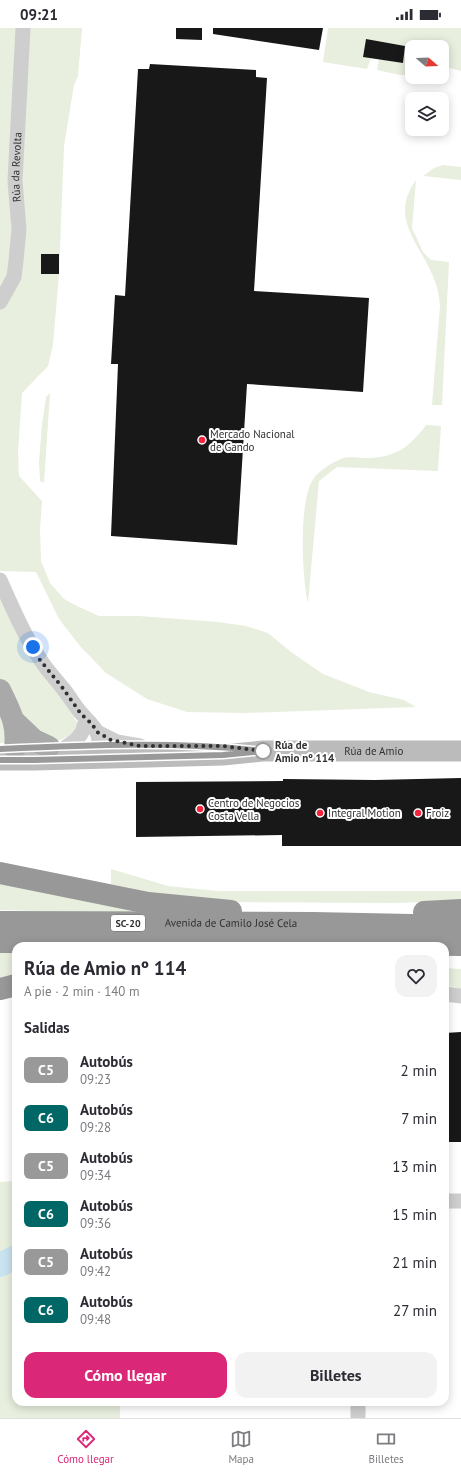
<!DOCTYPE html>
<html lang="es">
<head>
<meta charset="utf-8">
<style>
	body { margin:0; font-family:"PT Sans",sans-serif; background:#f2f2f3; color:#2b2b33; height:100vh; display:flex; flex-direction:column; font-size:15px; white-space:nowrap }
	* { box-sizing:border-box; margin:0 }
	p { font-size:13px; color:#7c7c81 }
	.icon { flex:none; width:22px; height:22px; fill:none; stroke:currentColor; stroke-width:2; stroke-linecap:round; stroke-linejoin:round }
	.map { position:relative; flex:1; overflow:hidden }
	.panel { position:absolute; left:12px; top:914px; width:437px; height:464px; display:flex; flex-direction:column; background:#fff; border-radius:12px; box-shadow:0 2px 10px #0003 }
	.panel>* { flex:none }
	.badge { padding:0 8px; border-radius:6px; font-size:14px; line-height:26px }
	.needle { width:26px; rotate:109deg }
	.buttons { position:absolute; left:405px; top:12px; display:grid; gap:8px }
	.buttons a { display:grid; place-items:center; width:44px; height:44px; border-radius:8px; background:#fff; box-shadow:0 2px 10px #0003; font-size:20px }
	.you { position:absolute; width:20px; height:20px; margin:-10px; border:3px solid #fff; border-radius:50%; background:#1a73e8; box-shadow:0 0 0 6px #1a73e833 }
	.map>.badge { position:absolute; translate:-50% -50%; box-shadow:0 0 0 2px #fff }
	h2 { padding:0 12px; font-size:15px; line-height:36px }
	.round { display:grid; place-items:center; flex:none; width:42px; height:42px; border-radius:12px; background:#f2f2f3 }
	.summary { display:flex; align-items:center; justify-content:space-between; height:68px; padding:0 12px }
	h1 { font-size:19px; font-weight:600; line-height:30px }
	.cta { display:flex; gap:8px; margin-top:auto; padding:8px 12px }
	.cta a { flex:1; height:46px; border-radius:12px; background:#db2777; color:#fff; font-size:16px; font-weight:600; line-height:46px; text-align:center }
	.cta a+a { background:#f2f2f3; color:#2b2b33 }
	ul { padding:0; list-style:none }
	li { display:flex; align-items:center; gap:12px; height:48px; padding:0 12px }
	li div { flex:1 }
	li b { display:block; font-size:15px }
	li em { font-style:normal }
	li .badge { min-width:44px; font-weight:700; text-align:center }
	.status { display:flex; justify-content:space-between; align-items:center; height:28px; padding:0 20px; background:#fff; direction:ltr }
	.status svg { height:11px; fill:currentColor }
	.tab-bar { display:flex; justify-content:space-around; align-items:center; height:56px; border-top:1px solid #e1e1e2; background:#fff; font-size:11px; color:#7c7c81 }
	.tab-bar a { display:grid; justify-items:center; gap:2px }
	.tab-bar .selected { color:#db2777 }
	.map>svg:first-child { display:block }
	.green { fill:#e8efde }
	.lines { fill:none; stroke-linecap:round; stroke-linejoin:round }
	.river { stroke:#c9e3f0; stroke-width:24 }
	.building { fill:#181818 }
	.street { stroke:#cecece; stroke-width:15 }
	.secondary { stroke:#bbb; stroke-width:21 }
	.primary { stroke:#a9a9a9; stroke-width:22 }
	.highway { stroke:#989898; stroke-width:22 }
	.line-casing { stroke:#fff; stroke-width:9 }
	.line { stroke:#999; stroke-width:6 }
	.walk { stroke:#313131; stroke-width:4; stroke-dasharray:0 7.2 }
	.poi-dot { fill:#f7243f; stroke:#fff; stroke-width:1.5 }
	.stop-dot { fill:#fff; stroke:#999; stroke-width:2 }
	.labels { text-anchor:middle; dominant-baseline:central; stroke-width:4; stroke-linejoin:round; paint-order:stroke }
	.shield { fill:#fff; stroke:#6f6f6f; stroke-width:1 }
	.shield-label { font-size:10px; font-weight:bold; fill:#313131 }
	.street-label { font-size:11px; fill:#313131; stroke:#fff }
	.poi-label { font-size:11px; fill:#313131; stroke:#fff; text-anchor:start }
	.stop-label { font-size:11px; font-weight:bold; fill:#313131; stroke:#fff; text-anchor:start }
</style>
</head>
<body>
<div class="status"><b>09:21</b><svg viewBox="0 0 49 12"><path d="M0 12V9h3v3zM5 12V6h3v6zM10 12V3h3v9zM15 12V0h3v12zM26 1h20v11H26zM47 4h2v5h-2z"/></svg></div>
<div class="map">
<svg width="461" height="1390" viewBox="0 0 461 1390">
	<rect width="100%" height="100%" fill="#fff"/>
	<path class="green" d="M0,0H82L78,48L74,57L64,118L59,246L53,317L48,338L22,365L18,424L19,448L42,473L40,501L41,533L50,555L64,571L77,578L99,588H139L218,594L246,598L268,605L291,624L323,646L369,664L404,672L416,679L245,685L187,684L147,671L106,645L80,618L59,591L36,544L0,543Z
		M328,0H461V43L442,38V19H412V47H400L377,42L379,31L403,35L405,18L366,11L363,28L371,30L367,41L323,34Z
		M443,137L461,139V152L423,148L434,140Z
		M416,152L412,200L423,224L431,232L449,234L442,377H432L440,278C439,269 438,260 434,251C421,216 388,191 416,152Z
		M50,365L44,455L40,453L39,434L42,396L46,369Z
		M426,397L441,398L438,443L337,439L319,453L308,575C302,550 298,471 314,450C320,442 331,435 341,431C348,428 357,430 365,430C395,430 409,420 426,397Z
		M0,565L78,696L72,707L60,712L0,715Z
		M111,841L168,858L218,863H461V873L393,875L215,874L169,869L111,856Z
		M0,854L148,886L0,882Z
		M0,923H16V951L0,954Z
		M445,940L461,941V961L445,957Z
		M16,1153V1374H120V1390H0V1154Z"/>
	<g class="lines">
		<path class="river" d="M0,1237L16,1229"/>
	</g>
	<path class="building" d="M176,0H202V12L176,11Z
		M213,0H323L319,22L213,6Z
		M366,11L405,18L403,35L363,29Z
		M150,36L256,42V49L267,50L254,263L369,270L363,364L247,356L237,517L111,508L118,336H111L115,267L125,268L138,41H149Z
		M41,226H59V246H41Z
		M461,750V818H282V807L136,809V754L283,753V751L375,752Z
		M461,1004V1114H445V1005Z"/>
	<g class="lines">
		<g class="street">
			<path id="s1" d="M0,274L14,249L16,233L19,201L15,153L23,0"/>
			<path d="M0,552C12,579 24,607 40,631C46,641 54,649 61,658C67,665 72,673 77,680C85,692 103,702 98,718"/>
			<path d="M97,704L117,714L140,718"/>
			<path d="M66,719C76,713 83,707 85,695"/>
			<path d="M445,966L461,968"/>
			<path d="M445,1173H461"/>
			<path d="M358,1374V1390"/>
		</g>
		<path class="secondary" id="s2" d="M0,732H34L223,727L263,723H461"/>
		<path class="primary" d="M0,662C10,683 18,696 15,720
			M14,693L34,712L49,719"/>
		<g class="highway">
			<path d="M0,845L148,875L231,883"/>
			<path d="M424,884L461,882"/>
			<path id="s3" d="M0,894L313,895L461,898"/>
			<path d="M0,914L241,915L461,917"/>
			<path d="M0,961L16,957"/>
		</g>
	</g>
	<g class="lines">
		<defs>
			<path id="line" d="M0,721C87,717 176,713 263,723L223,727L34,732H0"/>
		</defs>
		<use href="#line" class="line-casing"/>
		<use href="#line" class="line"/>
		<path class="walk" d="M33,619L40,632L62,659L81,686L92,696L97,704L111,712L140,718H223L263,723"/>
	</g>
	<g class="poi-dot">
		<circle cx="202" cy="412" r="4"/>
		<circle cx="200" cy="781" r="4"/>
		<circle cx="320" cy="785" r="4"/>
		<circle cx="418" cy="785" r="4"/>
	</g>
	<circle class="stop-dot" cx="263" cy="723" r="8"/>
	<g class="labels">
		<rect class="shield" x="111" y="887" width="34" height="16" rx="3"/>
		<g class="shield-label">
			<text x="128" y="895">SC-20</text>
		</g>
		<g class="street-label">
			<text stroke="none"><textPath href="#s1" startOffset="139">Rúa da Revolta</textPath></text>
			<text stroke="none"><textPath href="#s2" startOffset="374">Rúa de Amio</textPath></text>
			<text stroke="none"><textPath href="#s3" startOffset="231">Avenida de Camilo José Cela</textPath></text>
		</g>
		<g class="poi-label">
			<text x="210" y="406">Mercado Nacional<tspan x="210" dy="13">de Gando</tspan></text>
			<text x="208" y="775">Centro de Negocios<tspan x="208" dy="13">Costa Vella</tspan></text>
			<text x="328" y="785">Integral Motion</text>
			<text x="426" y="785">Froiz</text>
		</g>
		<g class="stop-label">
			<text x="275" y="717">Rúa de<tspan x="275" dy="13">Amio nº 114</tspan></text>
		</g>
	</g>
</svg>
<div class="buttons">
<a><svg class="needle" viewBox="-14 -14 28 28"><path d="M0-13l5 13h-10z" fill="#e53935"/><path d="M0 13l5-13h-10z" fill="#7c7c81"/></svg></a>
<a><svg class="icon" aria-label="layers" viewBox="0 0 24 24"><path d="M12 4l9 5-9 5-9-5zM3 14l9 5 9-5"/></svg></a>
</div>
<div class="you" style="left:33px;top:619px"></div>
<section class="panel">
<div class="summary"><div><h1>Rúa de Amio nº 114</h1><p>A pie · 2 min · 140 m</p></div><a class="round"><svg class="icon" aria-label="heart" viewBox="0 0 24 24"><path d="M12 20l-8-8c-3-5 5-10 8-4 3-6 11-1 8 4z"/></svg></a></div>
<h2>Salidas</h2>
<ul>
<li><span class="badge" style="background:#999;color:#fff">C5</span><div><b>Autobús</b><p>09:23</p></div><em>2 min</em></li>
<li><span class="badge" style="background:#066;color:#fff">C6</span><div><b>Autobús</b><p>09:28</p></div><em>7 min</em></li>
<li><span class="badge" style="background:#999;color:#fff">C5</span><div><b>Autobús</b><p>09:34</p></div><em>13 min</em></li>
<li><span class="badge" style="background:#066;color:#fff">C6</span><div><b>Autobús</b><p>09:36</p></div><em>15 min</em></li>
<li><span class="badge" style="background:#999;color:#fff">C5</span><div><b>Autobús</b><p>09:42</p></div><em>21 min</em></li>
<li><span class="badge" style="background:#066;color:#fff">C6</span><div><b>Autobús</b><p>09:48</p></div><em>27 min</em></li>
</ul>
<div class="cta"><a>Cómo llegar</a><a>Billetes</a></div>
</section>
</div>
<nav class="tab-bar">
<a class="selected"><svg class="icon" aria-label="directions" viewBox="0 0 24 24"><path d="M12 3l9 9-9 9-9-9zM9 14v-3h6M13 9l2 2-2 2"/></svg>Cómo llegar</a>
<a><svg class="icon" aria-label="map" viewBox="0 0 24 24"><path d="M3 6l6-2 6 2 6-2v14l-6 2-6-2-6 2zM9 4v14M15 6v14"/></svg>Mapa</a>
<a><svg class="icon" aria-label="tickets" viewBox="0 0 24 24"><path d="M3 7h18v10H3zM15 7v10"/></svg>Billetes</a>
</nav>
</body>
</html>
